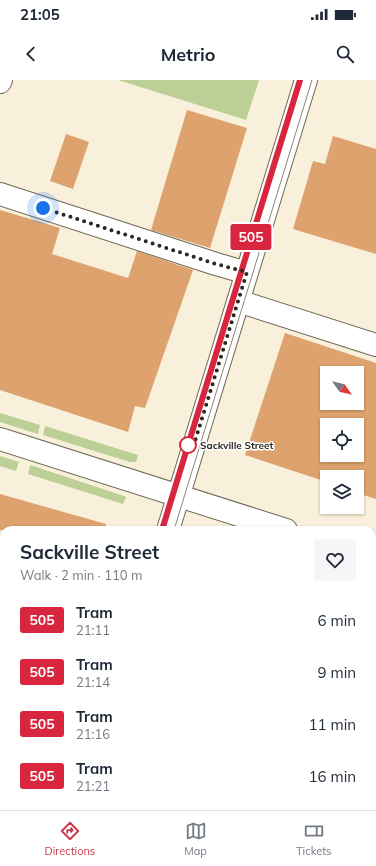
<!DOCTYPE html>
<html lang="en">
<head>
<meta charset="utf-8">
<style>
	body { margin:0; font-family:Mulish,sans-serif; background:#f6f6f7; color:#1f2937; height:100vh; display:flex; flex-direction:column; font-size:15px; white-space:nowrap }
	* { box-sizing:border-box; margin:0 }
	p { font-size:13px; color:#747a83 }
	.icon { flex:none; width:22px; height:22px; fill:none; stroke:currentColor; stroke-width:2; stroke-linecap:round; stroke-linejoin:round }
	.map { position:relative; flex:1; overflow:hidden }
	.panel { position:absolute; left:0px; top:446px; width:376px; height:284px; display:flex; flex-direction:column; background:#fff; border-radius:12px 12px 0 0; box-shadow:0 1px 3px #0004 }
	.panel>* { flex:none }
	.badge { padding:0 8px; border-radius:3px; font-size:14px; line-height:26px }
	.needle { width:26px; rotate:124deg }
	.tools { position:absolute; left:320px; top:286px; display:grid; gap:8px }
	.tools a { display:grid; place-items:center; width:44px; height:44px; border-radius:0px; background:#fff; box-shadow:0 1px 3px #0004; font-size:20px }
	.you { position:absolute; width:20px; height:20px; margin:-10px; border:3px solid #fff; border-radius:50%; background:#1a73e8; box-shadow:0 0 0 6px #1a73e833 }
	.map>.badge { position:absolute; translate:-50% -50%; box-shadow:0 0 0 2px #fff }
	.round { display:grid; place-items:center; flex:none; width:42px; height:42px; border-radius:0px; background:#f6f6f7 }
	.headline { display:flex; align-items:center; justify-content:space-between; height:68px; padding:0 20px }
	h1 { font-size:19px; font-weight:700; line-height:30px }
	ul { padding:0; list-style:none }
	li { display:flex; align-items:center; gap:12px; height:52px; padding:0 20px }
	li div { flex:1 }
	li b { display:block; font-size:15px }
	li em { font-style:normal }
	li .badge { min-width:44px; font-weight:700; text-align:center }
	.status { display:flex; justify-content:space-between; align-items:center; height:28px; padding:0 20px; background:#fff; direction:ltr }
	.status svg { height:11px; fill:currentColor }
	header { display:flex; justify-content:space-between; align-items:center; height:52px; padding:0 20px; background:#fff; font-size:18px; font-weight:700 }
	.tabs { display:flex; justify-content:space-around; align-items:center; height:56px; border-top:1px solid #e0e1e3; background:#fff; font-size:11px; color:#747a83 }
	.tabs a { display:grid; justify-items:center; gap:2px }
	.tabs .selected { color:#c73748 }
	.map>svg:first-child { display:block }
	.green { fill:#bbcf96 }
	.building { fill:#dda26d; fill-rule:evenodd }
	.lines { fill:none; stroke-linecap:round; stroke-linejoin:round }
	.minor-casing { stroke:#6e6854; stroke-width:24 }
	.path { stroke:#9b9585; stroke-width:2.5; stroke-dasharray:3 3; stroke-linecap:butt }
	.minor { stroke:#fff; stroke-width:22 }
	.tram { stroke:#898576; stroke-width:1 }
	.line-casing { stroke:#fff; stroke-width:9 }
	.line { stroke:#d7263d; stroke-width:6 }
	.walk { stroke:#29271e; stroke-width:4; stroke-dasharray:0 7.2 }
	.stop-dot { fill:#fff; stroke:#d7263d; stroke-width:2 }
	.labels { text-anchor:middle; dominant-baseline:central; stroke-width:3; stroke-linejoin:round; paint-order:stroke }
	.stop-label { font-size:10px; font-weight:bold; fill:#29271e; stroke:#fefefe; text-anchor:start }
</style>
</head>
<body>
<div class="status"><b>21:05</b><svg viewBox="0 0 49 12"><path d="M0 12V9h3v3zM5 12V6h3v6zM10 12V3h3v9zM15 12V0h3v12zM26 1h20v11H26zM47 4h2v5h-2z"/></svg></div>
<header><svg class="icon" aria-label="back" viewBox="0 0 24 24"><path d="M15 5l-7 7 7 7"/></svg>Metrio<svg class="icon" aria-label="search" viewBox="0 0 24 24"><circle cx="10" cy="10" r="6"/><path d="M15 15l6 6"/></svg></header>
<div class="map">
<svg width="376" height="730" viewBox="0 0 376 730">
	<rect width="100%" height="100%" fill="#f8f0da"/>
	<path class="green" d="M118,0H259L246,40Z
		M0,333L40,345L38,354L0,342Z
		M45,346L138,375L136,382H130L43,355Z
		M0,376L19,382L16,391L0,386Z
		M30,385L121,415L126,417L123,424L28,394Z
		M372,514L376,515V730H127L128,726H372Z"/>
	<path class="building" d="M187,30L247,48L210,168L151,150Z
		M66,54L89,62L73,109L50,101Z
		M333,56L376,69V174L293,149L313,81L325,84Z
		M0,130L60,148L52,174L128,198L137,171L193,190L145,328L135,326L128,352L0,310Z
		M285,253L376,283V419L357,413V397H327V402L245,375ZM327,293H357V323H327ZM327,345H357V375H327Z
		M0,414L106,444L105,450H0Z"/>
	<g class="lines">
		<defs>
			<path id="minor" d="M0,2L1,0
				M0,114L216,184L247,193
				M238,221L376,265
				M0,359L286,450
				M168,450L306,0
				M372,477L376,478
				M83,730L84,726"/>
		</defs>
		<use href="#minor" class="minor-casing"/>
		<path class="path" d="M372,689L376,690
			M277,730L279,726"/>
		<use href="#minor" class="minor"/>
		<path class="tram" d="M162,450L300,0
			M174,450L312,0
			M77,730L78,726
			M89,730L91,726"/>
	</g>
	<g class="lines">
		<defs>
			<path id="line" d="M162,450L300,0"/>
		</defs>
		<use href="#line" class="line-casing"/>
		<use href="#line" class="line"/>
		<path class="walk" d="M43,128L216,184L247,192L192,371L188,365"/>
	</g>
	<circle class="stop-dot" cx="188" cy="365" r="8"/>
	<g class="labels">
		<g class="stop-label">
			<text x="200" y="365">Sackville Street</text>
		</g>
	</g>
</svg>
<div class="tools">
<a><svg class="needle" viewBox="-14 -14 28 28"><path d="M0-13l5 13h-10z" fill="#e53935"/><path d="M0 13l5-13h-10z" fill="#747a83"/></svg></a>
<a><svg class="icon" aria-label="locate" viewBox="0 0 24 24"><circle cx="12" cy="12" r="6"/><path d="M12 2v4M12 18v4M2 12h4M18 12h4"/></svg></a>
<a><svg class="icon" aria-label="layers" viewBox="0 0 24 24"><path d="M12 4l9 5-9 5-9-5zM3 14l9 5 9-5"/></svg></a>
</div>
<div class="you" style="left:43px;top:128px"></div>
<b class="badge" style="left:251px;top:157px;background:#d7263d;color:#fff">505</b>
<section class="panel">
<div class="headline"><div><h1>Sackville Street</h1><p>Walk · 2 min · 110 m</p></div><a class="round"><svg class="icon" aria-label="heart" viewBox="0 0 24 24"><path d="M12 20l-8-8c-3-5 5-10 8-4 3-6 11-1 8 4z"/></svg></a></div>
<ul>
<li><span class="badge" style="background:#d7263d;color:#fff">505</span><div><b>Tram</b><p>21:11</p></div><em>6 min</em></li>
<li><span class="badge" style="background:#d7263d;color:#fff">505</span><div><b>Tram</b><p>21:14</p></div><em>9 min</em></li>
<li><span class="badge" style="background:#d7263d;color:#fff">505</span><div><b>Tram</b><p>21:16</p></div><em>11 min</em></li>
<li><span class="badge" style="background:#d7263d;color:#fff">505</span><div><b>Tram</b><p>21:21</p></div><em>16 min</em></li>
</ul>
</section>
</div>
<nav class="tabs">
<a class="selected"><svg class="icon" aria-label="directions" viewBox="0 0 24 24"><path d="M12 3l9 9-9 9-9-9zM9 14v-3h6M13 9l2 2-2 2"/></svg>Directions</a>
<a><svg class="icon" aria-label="map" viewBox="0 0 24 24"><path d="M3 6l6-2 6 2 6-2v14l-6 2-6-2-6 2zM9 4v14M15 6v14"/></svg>Map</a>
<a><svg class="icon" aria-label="tickets" viewBox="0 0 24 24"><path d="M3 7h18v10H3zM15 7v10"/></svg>Tickets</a>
</nav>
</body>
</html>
